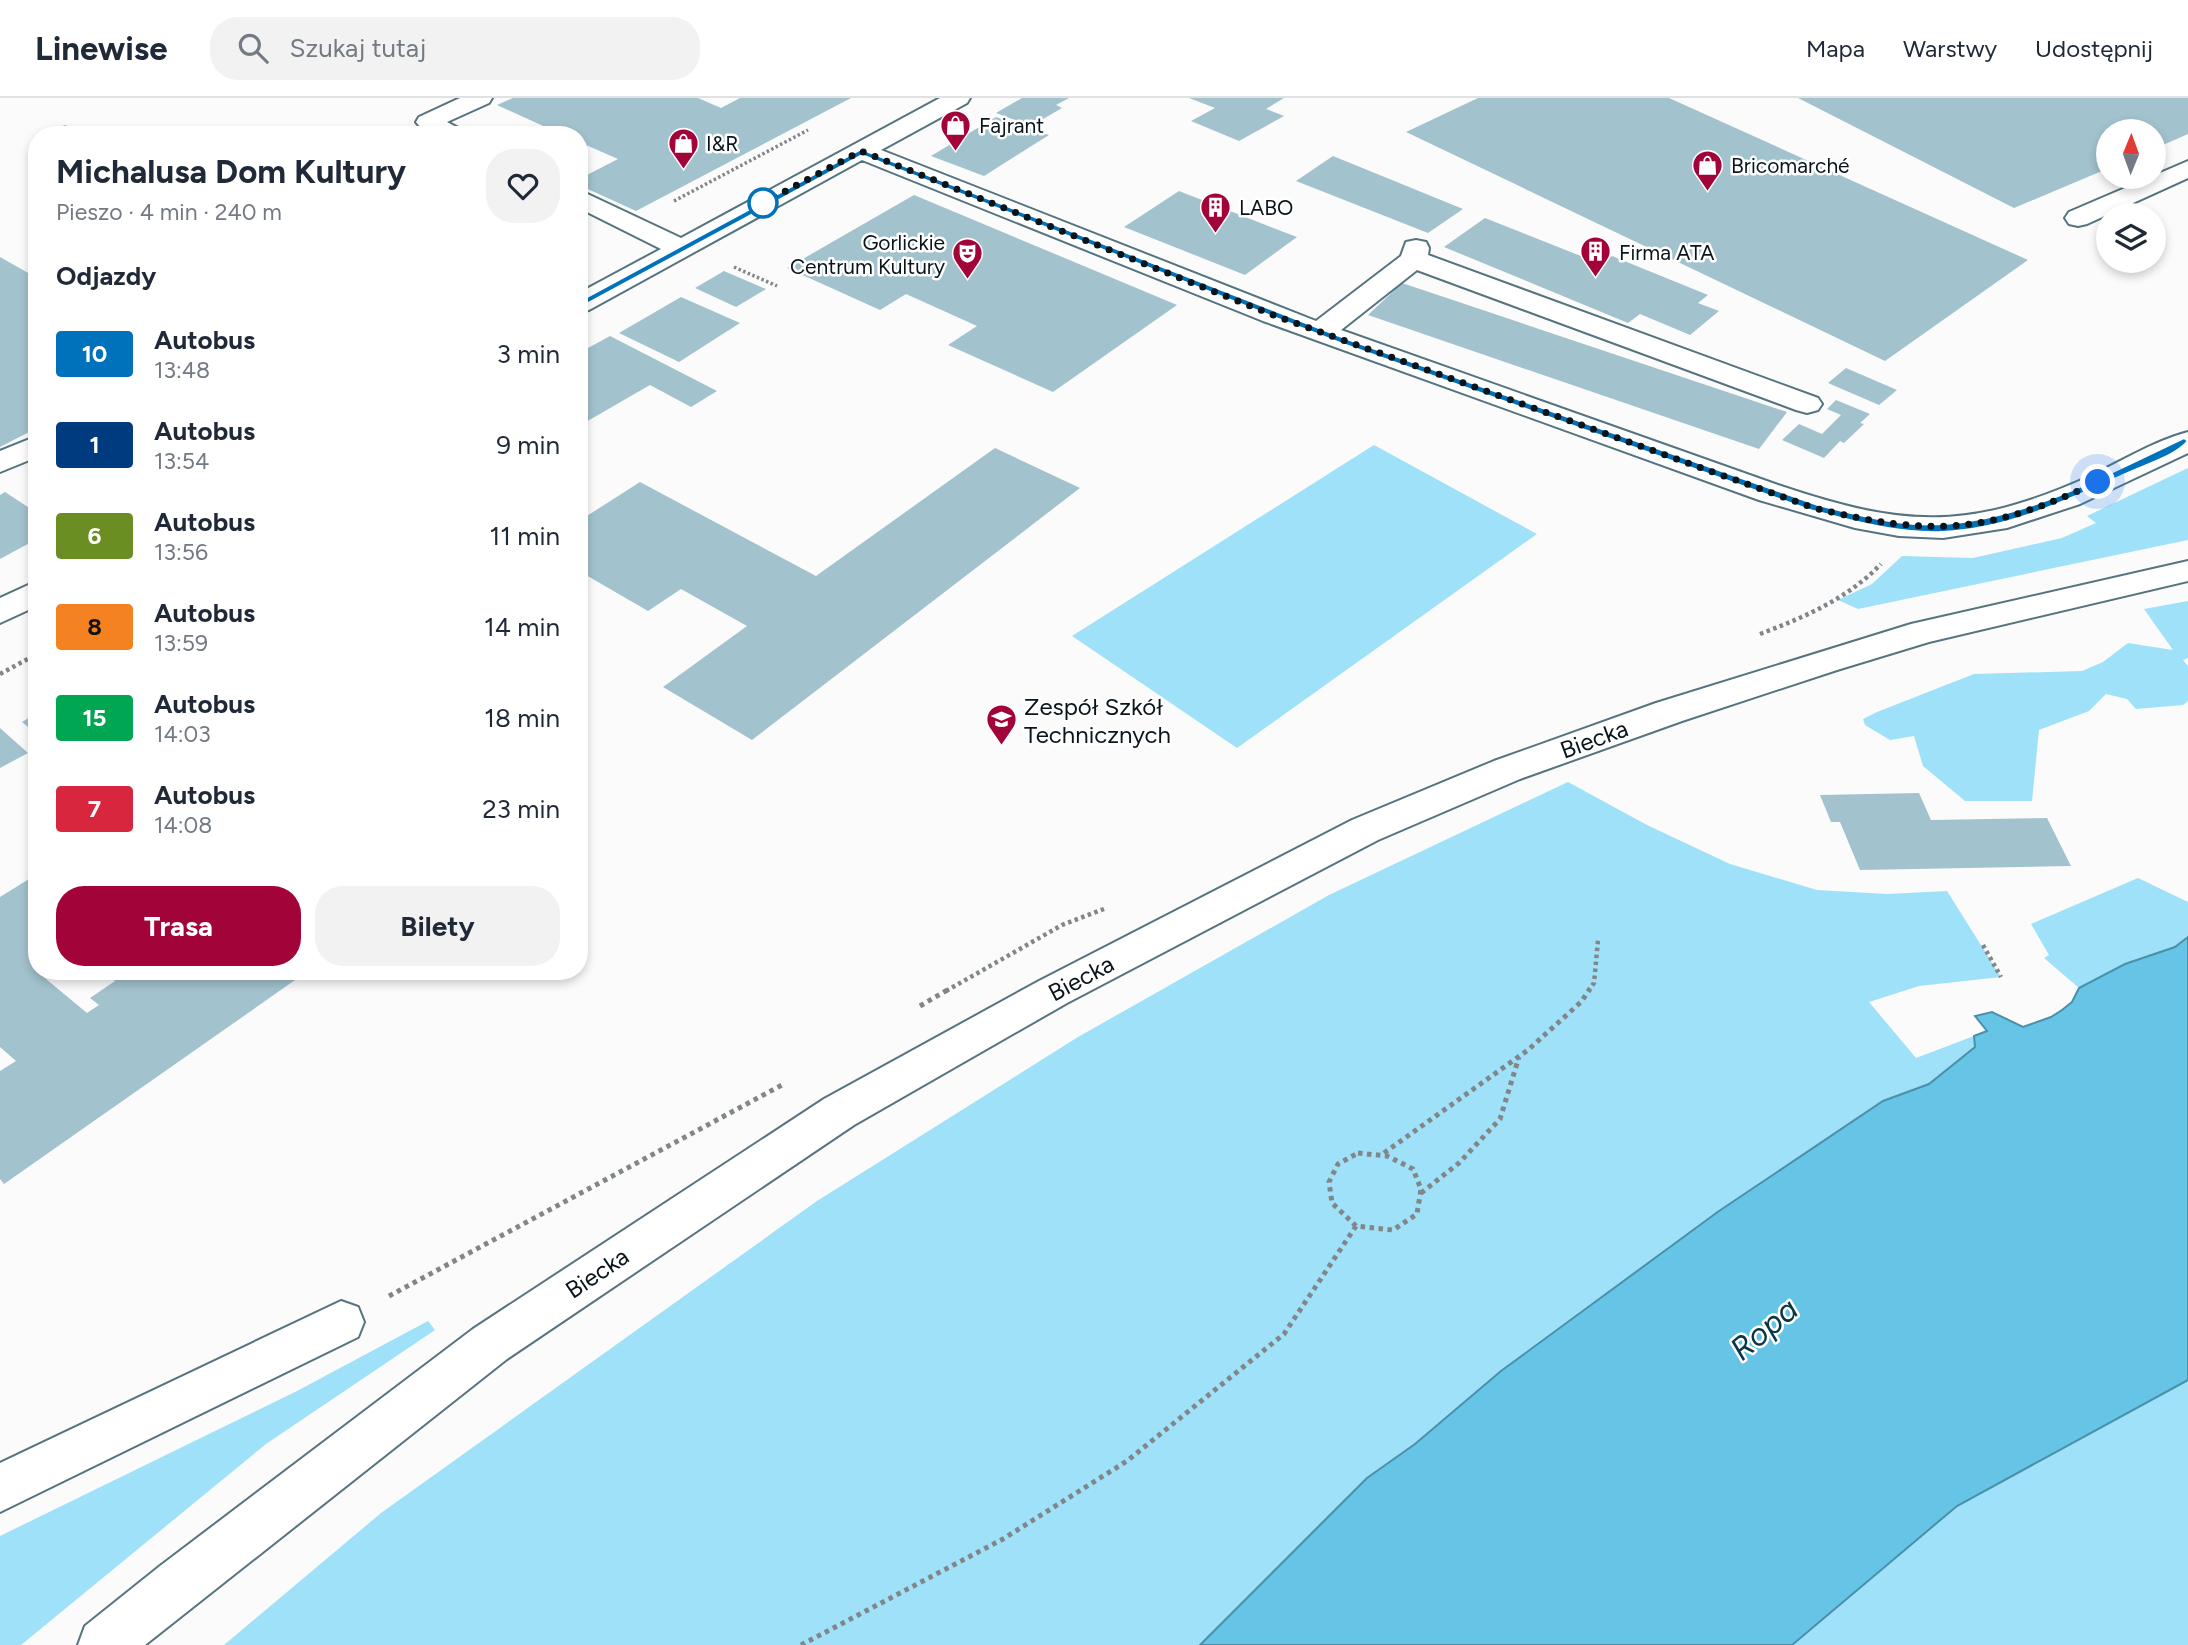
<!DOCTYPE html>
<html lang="pl">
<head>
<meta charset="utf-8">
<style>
	body { margin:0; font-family:Figtree,sans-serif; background:#f2f2f3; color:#1f2937; height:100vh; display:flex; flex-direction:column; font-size:26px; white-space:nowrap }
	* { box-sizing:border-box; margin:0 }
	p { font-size:23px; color:#747a83 }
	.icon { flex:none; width:38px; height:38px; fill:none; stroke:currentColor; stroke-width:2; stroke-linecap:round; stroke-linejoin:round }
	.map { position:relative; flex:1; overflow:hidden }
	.details { position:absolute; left:28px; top:28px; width:560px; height:854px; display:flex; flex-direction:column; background:#fff; border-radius:28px; box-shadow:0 4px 10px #0003 }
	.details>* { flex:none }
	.badge { padding:0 14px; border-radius:5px; font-size:24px; line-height:46px }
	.needle { width:46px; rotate:1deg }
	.fabs { position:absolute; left:2096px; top:21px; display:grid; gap:14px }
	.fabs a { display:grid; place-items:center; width:70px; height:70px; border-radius:50%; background:#fff; box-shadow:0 4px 10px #0003; font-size:35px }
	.you { position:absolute; width:35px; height:35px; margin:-18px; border:5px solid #fff; border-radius:50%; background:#1a73e8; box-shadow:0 0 0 10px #1a73e833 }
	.map>.badge { position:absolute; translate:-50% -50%; box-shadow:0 0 0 4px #fff }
	h2 { padding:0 28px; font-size:26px; line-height:63px }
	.round { display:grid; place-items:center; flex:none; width:74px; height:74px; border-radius:28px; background:#f2f2f3 }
	.headline { display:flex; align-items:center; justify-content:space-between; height:119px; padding:0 28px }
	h1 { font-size:33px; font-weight:700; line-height:52px }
	.primary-button { display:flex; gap:14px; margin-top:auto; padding:14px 28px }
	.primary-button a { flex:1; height:80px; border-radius:28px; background:#a20339; color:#fff; font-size:28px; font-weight:700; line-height:80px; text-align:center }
	.primary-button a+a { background:#f2f2f3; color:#1f2937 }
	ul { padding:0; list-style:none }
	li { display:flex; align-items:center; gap:21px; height:91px; padding:0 28px }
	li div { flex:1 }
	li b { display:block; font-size:26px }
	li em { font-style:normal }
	li .badge { min-width:77px; font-weight:700; text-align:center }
	header { display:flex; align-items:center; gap:42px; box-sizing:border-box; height:98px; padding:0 35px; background:#fff; border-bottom:2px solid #e0e1e3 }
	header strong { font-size:33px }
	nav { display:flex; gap:38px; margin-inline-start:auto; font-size:24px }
	.search { width:490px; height:63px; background:#f2f2f3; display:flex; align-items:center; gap:18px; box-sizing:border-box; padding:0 24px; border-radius:28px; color:#747a83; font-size:26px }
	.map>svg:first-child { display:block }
	.green { fill:#9fe1f9 }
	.water { fill:#66c5e6; stroke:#4a90a9; stroke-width:2 }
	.building { fill:#a2c2ce }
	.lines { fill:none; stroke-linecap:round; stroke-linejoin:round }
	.minor-casing { stroke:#56747f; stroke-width:4 }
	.major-casing { stroke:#56747f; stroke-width:4 }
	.path-far2 { stroke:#808689; stroke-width:3.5; stroke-dasharray:2.5 2.5; stroke-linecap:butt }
	.path-far1 { stroke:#808689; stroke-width:4.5; stroke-dasharray:3.5 3.5; stroke-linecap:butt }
	.path { stroke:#808689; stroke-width:5; stroke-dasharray:4.5 4.5; stroke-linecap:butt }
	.minor { fill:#fff; fill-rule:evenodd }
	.major { fill:#fff; fill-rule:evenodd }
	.line { fill:#0072bc; stroke:#fff; stroke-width:2 }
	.walk { stroke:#09151a; stroke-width:7; stroke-dasharray:0 12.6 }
	.stop-dot { fill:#fff; stroke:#0072bc; stroke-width:3.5 }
	.labels { text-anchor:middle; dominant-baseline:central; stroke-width:5; stroke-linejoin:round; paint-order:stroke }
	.far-poi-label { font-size:21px; fill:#09151a; stroke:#fff; text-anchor:start }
	.poi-label { font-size:24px; fill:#09151a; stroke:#fff; text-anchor:start }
	.street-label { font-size:24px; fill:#09151a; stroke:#fff }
	.near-water-label { font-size:32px; font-style:italic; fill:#093644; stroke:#fff }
</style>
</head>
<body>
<header>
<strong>Linewise</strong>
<div class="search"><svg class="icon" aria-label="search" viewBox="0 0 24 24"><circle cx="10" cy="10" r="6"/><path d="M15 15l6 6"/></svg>Szukaj tutaj</div>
<nav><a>Mapa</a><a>Warstwy</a><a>Udostępnij</a></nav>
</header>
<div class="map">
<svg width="2188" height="1547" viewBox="0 0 2188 1547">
	<rect width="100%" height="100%" fill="#fbfbfb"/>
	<path class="green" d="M1374,347L1537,436L1237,650L1072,538Z
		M2188,370V442L1858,511L1838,502L1872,486L1902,458L1973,460L2062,440L2096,425L2087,418Z
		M2188,503V560L2183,562L2188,568V603L2183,607L2136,611L2127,601L2106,596L2089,613L2039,632L2032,703H1965L1923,668L1914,638L1890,642L1865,627L1863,621L1877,614L1974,576L2082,573L2103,564L2128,545L2173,552L2144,511Z
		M1568,684L1647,727L1730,766L1817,792L1887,796L1947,793L2001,879L1919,888L1869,904L1916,960L1974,938L1975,948L1929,986L1882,1003L1719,1113L1501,1273L1415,1346L1367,1380L1200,1547H224L381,1415L817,1103L1078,939L1329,797Z
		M2138,780L2188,804V839L2175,849L2125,866L2079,890L2044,860L2049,857L2031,826Z
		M428,1223L435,1232L266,1346L21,1547H0V1438L297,1293Z
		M2188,1282V1547H1792L1957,1408Z"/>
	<path class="water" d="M2188,839V1282L1957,1408L1792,1547H1200L1367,1380L1415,1346L1501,1273L1719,1113L1883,1003L1929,986L1975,949L1974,938L1987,933L1975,918L1992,914L2023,929L2051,919L2062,912L2072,904L2079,890L2125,866L2175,849Z"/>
	<path class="building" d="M513,0H698L721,10L740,0H851L636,113L579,87V81L618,61L579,44V37H563L497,7Z
		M1022,0H1069L1056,7L1062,10L1031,28L996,15Z
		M1189,0H1284L1266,11L1284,18L1239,43L1191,23L1215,10Z
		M1478,0H1669L2028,162L1885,263L1406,34Z
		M1798,0H2188V36L2154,51V33H2109V70L2014,110Z
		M996,19L1049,37L984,78L931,58Z
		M65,27L78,34L70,37H40Z
		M1333,58L1463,111L1428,135L1296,83Z
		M1179,93L1281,133L1297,139L1245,177L1124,129Z
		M914,97L981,125L1177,207L1053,294L948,247L977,228L906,196L880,212L787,170Z
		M1485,120L1601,166L1612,158L1708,197L1698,205L1719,213L1690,237L1640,216L1628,225L1444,149Z
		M0,159L37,180V330L0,349Z
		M724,173L766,191L736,209L695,190Z
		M1402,185L1787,314L1759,351L1368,217Z
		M681,199L740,225L679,264L619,235Z
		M610,238L717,293L691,309L650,287L579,328V255Z
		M1846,270L1897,292L1879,307L1828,285Z
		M1836,302L1870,316L1860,325L1864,326L1844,345L1840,343L1824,360L1782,342L1799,326L1822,336L1841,317L1827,311Z
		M995,350L1080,390L752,642L663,589L747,528L681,491L648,513L579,473V423L640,384L816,478Z
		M5,394L37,415V441L0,461V397Z
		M37,615V636L22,624Z
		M0,630L28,655L0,670Z
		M1919,695L1931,722L2047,720L2071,768L1860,772L1840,724H1831L1820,697Z
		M37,776V869L34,871L87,915L99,907L90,900L115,883L105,873H308L4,1086L0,1081V973L16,963L0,949V799Z"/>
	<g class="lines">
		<defs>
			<path id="minor" d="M460,0H492L489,5L447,24L462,32L465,37C448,37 427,40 416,24L419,19Z
				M940,0H970L967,5L881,52L1316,223L1401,158L1406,144L1416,142L1426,144L1429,150L1428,157L1818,300L1822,306L1818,312L1807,315L1796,312L1417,172L1341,232L1781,388C1903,429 1967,433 2086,380C2119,365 2153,343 2188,334V355L2080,406L2007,430L1943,440L1899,438L1855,430L1759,402L1263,223L862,62L589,212L579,214V195L661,151L579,110V92L681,140Z
				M2188,63V80L2087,126L2078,128L2069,126L2065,120L2069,114Z
				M37,338V359L0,374V353Z
				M37,483V508L0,525V500Z
				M341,1203L358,1209L364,1224L358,1239L0,1414V1365Z"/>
			<path id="major" d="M2188,463V483L1929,544L1837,572L1682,623L1520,681L1378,742L1067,905L854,1027L507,1261L145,1547H78L85,1528L160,1468L473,1231L824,1001L1039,883L1352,722L1494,663L1656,605L1911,526Z"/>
		</defs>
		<use href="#minor" class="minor-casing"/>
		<use href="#major" class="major-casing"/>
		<path class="path-far2" d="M674,103L808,32
			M734,169L777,188"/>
		<path class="path-far1" d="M1760,536C1805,519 1847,501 1881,466
			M0,576L37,556
			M1983,847L2001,879
			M946,893L1062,827L1104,811
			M1588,893L1594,885L1598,842"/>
		<path class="path" d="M920,908L949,891
			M1358,1055L1387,1058L1413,1071L1421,1091L1417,1116L1393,1132L1356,1128L1332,1105L1329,1084L1338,1066Z
			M1384,1055L1528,952L1581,904L1590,891
			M1421,1095L1459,1065L1500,1021L1519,959
			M389,1198L782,987
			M801,1547L1003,1441L1127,1363L1284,1236L1356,1128"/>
		<use href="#minor" class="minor"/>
		<use href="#major" class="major"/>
	</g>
	<path class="line" d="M861,51L1347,241L1818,407C1858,417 1903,429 1944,426C2030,420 2107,376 2184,340L2188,343C2175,359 2143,367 2121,378C2064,404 2007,431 1943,434C1899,436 1852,423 1810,412L1340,245L862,57L583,208L574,206Z"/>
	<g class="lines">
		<path class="walk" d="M763,105L861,53L1273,217L1814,410C1935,439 1985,436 2098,384"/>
	</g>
	<defs>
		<symbol id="shop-pin" viewBox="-11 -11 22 30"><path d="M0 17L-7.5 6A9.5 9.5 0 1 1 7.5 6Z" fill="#a20339" stroke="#fff"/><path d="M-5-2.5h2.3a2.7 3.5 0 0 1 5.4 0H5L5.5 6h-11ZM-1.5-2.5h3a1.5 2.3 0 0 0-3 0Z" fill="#fff"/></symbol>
		<symbol id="building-pin" viewBox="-11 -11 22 30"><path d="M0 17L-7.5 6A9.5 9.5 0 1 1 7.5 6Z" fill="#a20339" stroke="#fff"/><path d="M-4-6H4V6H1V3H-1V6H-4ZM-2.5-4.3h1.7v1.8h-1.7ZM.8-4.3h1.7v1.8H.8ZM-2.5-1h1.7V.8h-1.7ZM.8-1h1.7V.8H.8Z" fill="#fff"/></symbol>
		<symbol id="theatre-pin" viewBox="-11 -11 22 30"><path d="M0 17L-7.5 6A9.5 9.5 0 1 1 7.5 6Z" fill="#a20339" stroke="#fff"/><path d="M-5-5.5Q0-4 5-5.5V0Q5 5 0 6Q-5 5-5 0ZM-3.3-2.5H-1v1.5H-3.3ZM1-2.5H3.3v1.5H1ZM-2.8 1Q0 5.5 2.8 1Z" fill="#fff"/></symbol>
		<symbol id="school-pin" viewBox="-11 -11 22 30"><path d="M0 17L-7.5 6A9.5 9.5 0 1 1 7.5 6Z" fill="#a20339" stroke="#fff"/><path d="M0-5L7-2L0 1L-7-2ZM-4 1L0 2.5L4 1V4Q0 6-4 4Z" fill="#fff"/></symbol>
	</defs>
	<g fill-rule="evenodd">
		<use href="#shop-pin" x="938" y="10" width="35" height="47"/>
		<use href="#shop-pin" x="666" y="28" width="35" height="47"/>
		<use href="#shop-pin" x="1690" y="50" width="35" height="47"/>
		<use href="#building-pin" x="1198" y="92" width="35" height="47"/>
		<use href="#building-pin" x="1578" y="136" width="35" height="47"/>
		<use href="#theatre-pin" x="950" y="138" width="35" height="47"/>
		<use href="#school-pin" x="984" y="604" width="35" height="47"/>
	</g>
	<circle class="stop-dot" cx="763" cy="105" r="14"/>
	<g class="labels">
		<g class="far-poi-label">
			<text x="979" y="27">Fajrant</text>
			<text x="706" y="45">I&amp;R</text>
			<text x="1731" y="67">Bricomarché</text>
			<text x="1239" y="109">LABO</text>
			<text x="945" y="144" text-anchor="end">Gorlickie<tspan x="945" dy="24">Centrum Kultury</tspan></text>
			<text x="1619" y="154">Firma ATA</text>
		</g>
		<g class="poi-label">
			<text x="1024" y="608">Zespół Szkół<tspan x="1024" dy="28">Technicznych</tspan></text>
		</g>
		<g class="street-label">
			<text transform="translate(1594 641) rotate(-20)">Biecka</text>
			<text transform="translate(1081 880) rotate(-28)">Biecka</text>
			<text transform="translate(597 1175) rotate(-34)">Biecka</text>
		</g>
		<g class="near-water-label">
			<text transform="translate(1764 1231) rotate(-40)">Ropa</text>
		</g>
	</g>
</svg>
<div class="fabs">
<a><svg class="needle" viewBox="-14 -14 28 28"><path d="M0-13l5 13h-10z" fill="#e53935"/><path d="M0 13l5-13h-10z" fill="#747a83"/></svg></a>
<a><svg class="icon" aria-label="layers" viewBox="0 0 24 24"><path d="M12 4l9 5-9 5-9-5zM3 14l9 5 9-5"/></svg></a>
</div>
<div class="you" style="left:2098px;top:384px"></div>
<section class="details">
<div class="headline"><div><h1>Michalusa Dom Kultury</h1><p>Pieszo · 4 min · 240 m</p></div><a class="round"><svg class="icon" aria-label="heart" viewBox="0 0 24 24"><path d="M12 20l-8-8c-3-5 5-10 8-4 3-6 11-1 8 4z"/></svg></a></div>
<h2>Odjazdy</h2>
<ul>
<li><span class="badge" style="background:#0072bc;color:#fff">10</span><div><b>Autobus</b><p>13:48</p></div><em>3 min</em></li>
<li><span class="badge" style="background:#003b80;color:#fff">1</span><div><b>Autobus</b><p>13:54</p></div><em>9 min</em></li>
<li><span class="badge" style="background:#6b8e23;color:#fff">6</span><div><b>Autobus</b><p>13:56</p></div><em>11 min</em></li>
<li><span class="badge" style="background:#f58220;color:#111">8</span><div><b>Autobus</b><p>13:59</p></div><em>14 min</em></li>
<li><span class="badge" style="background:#00a651;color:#fff">15</span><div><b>Autobus</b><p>14:03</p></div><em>18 min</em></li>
<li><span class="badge" style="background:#d7263d;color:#fff">7</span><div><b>Autobus</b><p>14:08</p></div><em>23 min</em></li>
</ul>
<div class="primary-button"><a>Trasa</a><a>Bilety</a></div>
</section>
</div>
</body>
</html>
